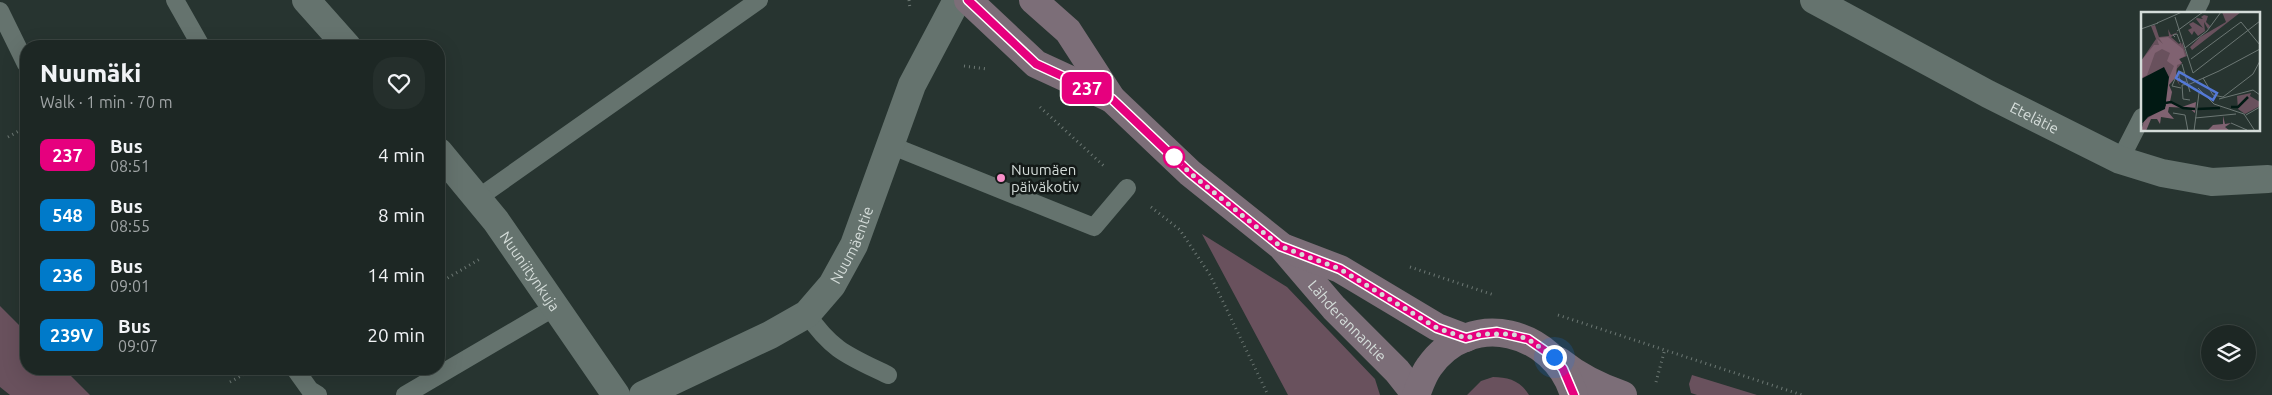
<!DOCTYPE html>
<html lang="en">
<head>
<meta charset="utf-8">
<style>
	body { margin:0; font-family:Ubuntu,sans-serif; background:#252f2c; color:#f1f3f6; height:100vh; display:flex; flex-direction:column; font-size:19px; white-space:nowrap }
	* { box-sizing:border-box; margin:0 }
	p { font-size:16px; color:#a0a5a6 }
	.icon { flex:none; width:28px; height:28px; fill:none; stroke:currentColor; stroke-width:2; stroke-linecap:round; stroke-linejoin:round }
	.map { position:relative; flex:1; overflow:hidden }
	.panel { position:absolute; left:20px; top:40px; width:425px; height:335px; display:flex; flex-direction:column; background:#1d2724; border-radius:20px; box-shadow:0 5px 20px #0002,0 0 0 1px #3b4441 }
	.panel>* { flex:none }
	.badge { padding:0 10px; border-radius:8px; font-size:18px; line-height:32px }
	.tools { position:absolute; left:2201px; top:325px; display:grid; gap:10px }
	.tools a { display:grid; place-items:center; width:55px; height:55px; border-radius:50%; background:#1d2724; box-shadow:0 5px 20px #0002,0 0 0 1px #3b4441; font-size:25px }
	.you { position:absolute; width:25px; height:25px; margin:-12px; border:4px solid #fff; border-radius:50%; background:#1a73e8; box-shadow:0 0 0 8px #1a73e833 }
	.map>.badge { position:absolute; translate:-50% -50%; box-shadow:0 0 0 2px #fff }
	.round { display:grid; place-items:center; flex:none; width:52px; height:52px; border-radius:20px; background:#252f2c }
	.summary { display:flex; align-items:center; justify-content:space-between; height:85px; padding:0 20px }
	h1 { font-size:24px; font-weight:800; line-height:38px }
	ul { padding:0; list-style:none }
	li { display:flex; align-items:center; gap:15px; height:60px; padding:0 20px }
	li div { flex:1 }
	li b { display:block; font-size:19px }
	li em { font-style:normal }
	li .badge { min-width:55px; font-weight:700; text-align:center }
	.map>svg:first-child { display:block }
	.green { fill:#69515d }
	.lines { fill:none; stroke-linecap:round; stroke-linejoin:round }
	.path { stroke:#6d7874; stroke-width:3; stroke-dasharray:1 4; stroke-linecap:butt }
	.lane { stroke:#65736e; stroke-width:18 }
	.street { stroke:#65736e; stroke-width:28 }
	.secondary { stroke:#7c6e78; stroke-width:28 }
	.line-casing { stroke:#fff; stroke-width:11 }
	.line { stroke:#e6007e; stroke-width:8 }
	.walk { stroke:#d4dcd9; stroke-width:5; stroke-dasharray:0 9 }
	.stop-dot { fill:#fff; stroke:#e6007e; stroke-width:2.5 }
	.poi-dot { fill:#f890ca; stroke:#141a18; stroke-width:2 }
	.labels { text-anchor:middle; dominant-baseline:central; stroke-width:5; stroke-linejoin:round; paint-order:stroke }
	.street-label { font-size:15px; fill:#d4dcd9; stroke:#141a18 }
	.poi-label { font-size:15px; fill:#d4dcd9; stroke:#141a18; text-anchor:start }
	.inset-river { fill:none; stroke:#011913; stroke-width:2.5 }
	.inset-road { fill:none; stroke:#6c7774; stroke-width:1 }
	.view { fill:#5479d8; fill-opacity:0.15; stroke:#5479d8; stroke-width:2.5 }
	.inset-edge { fill:none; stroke:#d4dcd9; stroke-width:2.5 }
</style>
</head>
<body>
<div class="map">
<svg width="2272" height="395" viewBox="0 0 2272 395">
	<rect width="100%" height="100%" fill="#273430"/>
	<path class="green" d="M1202,234L1287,287L1375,379L1380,395H1288Z
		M0,306L26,332V369H64L90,395H10L0,387Z
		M1692,375L1757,395H1697L1691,393L1689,384Z
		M1493,377C1508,377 1521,381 1529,395H1467L1481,381Z"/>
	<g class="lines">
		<path class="path" d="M909,0L910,9
			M964,66L987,69
			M1040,107L1105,167
			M8,137L26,127
			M1151,207L1180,230L1210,275L1268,395
			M1410,267L1494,295
			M439,283L480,259
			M1558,315L1802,395
			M230,382L254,369
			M1656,382L1665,349"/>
		<path class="lane" d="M175,0L201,46
			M0,11L26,64
			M2194,14L2201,0
			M890,145L1094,227L1127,188
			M2120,160L2142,117
			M478,198L759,0
			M807,314C832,351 849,356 888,375
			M295,369L310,390L318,395
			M405,395L555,307"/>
		<g class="street">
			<path d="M306,0L347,46"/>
			<path id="s1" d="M1814,0L1988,94L2120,160L2162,173L2212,182L2268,179"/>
			<path id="s2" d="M439,152L496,221L616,395"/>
			<path id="s3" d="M643,395L770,335L807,314L832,285L854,245L912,85L957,0"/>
		</g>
		<g class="secondary">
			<path d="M968,0L1036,64L1112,99"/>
			<path id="s4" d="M1033,0L1068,31L1112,99L1190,173L1281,246L1334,308L1397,371L1416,395"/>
			<path d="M1285,248L1340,269L1437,327L1466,338"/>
			<path d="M1559,361C1579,377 1599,387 1623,395"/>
			<path d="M1416,395C1420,385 1423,375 1429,367C1470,308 1555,330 1574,395"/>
		</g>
	</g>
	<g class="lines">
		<defs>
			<path id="line" d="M968,0L1036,64L1112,99L1190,173L1280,246L1340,269L1437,328L1466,338L1481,334L1497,332L1528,339L1554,357L1563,369L1574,395"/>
		</defs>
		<use href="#line" class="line-casing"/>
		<use href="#line" class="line"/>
		<path class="walk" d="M1174,157L1190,173L1280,246L1340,269L1437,328L1466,338L1481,334H1512L1528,339L1554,357"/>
	</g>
	<circle class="stop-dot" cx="1174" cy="157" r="10"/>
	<circle class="poi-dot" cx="1001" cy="178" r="5"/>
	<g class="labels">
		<g class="street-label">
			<text stroke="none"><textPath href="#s1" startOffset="250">Etelätie</textPath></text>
			<text stroke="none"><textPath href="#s3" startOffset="266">Nuumäentie</textPath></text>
			<text stroke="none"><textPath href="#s2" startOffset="150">Nuuniitynkuja</textPath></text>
			<text stroke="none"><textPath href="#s4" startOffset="452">Lähderannantie</textPath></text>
		</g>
		<g class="poi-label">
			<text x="1011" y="169">Nuumäen<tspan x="1011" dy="17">päiväkotiv</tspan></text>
		</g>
	</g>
	<g transform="translate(2141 12)">
		<rect width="119" height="119" fill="#273430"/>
		<path d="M81,0H100L51,38L49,35L46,38L59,25L85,10ZM63,3L67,4L65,10L69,14L67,17L63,10L64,19L57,24L53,19L51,23L47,18L51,16L48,12L52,10L62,16L55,7L52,9L56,6L62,7L60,5ZM14,13L18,25L28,24L27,17L30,23L37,20L30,25L38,32L40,30V34L41,30L46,44L38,47L41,51L34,59L39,74L34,65L29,64L21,99L0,113V49L15,27L10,14ZM110,81L109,84L119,90V94L104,102L97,97L96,84Z" fill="#69515d"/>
		<path d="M27,25L42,37L44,44L38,47L41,51L36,53L35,65L28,73L31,80L29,90L41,95L55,90L54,101L48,96L28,95L27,100L33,107L20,105L19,112L16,107H10L5,119H0L3,109L25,94V73L33,54L26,49L29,41L21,37L14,41L6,63L0,66V49L13,33H18L16,27L22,32L18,26ZM82,104L84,112L90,111L84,115L89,119H66L72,113L82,112Z" fill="#806271"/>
		<path d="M23,55L28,65L24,97L7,105L0,113V67Z" fill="#011913"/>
		<path class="inset-river" d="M24,91L30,90L42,96L54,97M90,95H97L107,85M56,97L79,96"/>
		<path class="inset-road" d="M34,5L52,61M16,11L41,0M0,17L17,11M36,19L62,0M34,25L32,23L36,22L39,30M44,36L66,19L80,0M50,47L100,10L119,33M41,52L49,80M43,61L38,59V65L40,70H45M52,61L119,9M62,66L72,83L82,85L112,62L119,49M34,67L31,74L40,76M57,76L73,92L103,102L114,119M78,87L112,78L119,83M49,88L42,87L41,73L49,72L78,59L119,37M32,101L44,103L47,119M105,103L119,95M54,106L95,102M90,111L106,118M53,119L58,81"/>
		<path class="view" d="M38,60L76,81L72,88L35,66Z"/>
		<rect width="119" height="119" class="inset-edge"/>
	</g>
</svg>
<div class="tools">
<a><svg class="icon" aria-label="layers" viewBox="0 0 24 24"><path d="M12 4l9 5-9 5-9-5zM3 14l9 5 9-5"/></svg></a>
</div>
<div class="you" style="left:1554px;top:357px"></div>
<b class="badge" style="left:1087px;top:88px;background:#e6007e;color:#fff">237</b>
<section class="panel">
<div class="summary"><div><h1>Nuumäki</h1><p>Walk · 1 min · 70 m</p></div><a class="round"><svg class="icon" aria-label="heart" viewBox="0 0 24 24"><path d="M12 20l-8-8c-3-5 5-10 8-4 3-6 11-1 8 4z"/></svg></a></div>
<ul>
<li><span class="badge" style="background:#e6007e;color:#fff">237</span><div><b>Bus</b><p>08:51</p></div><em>4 min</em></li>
<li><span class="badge" style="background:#007ac9;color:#fff">548</span><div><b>Bus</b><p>08:55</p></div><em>8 min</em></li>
<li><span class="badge" style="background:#007ac9;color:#fff">236</span><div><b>Bus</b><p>09:01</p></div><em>14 min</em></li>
<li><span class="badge" style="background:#007ac9;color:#fff">239V</span><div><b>Bus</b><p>09:07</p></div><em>20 min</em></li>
</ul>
</section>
</div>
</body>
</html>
